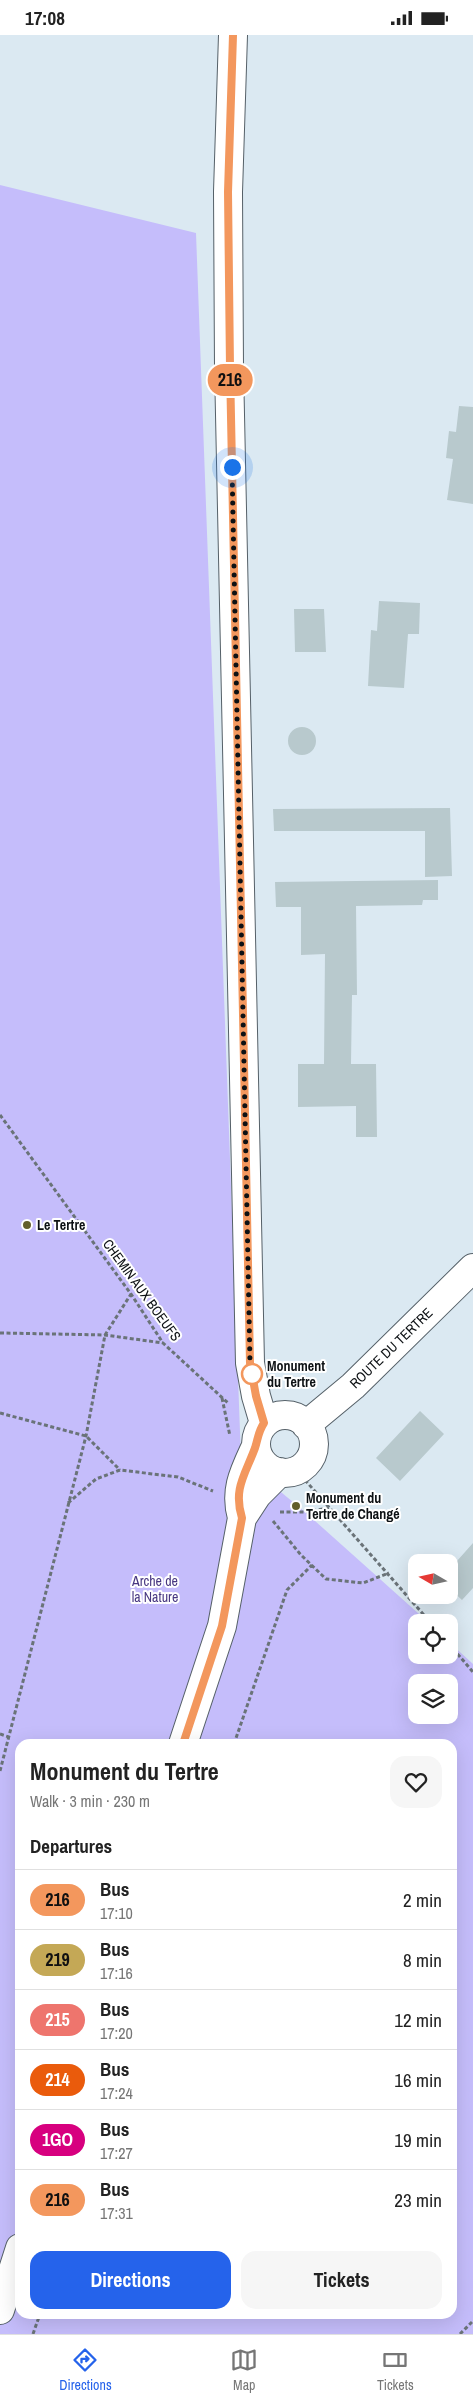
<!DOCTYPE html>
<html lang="en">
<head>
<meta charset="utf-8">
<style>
	body { margin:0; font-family:"Archivo Narrow",sans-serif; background:#f6f6f6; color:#222; height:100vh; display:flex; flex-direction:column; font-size:19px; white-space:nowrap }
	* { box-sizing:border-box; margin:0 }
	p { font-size:16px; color:#767676 }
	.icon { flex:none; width:28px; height:28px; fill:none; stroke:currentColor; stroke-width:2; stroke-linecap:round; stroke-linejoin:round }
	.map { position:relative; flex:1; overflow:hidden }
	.drawer { position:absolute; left:15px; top:1704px; width:442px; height:580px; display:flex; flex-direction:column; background:#fff; border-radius:15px; box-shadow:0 5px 20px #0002 }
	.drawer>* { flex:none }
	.badge { padding:0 10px; border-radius:16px; font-size:18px; line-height:32px }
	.needle { width:32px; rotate:279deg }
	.buttons { position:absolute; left:408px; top:1519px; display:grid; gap:10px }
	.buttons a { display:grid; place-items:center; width:50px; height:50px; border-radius:10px; background:#fff; box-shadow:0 5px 20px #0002; font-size:25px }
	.you { position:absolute; width:25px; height:25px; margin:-12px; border:4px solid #fff; border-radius:50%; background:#1a73e8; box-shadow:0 0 0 8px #1a73e833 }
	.map>.badge { position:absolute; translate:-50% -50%; box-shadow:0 0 0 2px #fff }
	h2 { padding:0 15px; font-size:19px; line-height:45px }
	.round { display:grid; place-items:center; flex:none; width:52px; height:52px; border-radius:15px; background:#f6f6f6 }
	.headline { display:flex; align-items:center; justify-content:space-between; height:85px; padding:0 15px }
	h1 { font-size:24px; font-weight:700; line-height:38px }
	.button { display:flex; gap:10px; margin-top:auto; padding:10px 15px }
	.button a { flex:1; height:58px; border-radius:15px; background:#2563eb; color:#fff; font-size:20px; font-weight:700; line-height:58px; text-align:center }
	.button a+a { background:#f6f6f6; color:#222 }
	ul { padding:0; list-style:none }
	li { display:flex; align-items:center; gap:15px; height:60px; padding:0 15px; border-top:1px solid #e0e0e0 }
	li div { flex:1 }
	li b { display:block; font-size:19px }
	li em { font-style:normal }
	li .badge { min-width:55px; font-weight:700; text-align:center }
	.status { display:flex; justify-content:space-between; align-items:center; height:35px; padding:0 25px; background:#fff; direction:ltr }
	.status svg { height:14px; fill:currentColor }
	.tab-bar { display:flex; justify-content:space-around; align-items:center; height:70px; border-top:1px solid #e0e0e0; background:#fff; font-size:14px; color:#767676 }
	.tab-bar a { display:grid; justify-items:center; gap:2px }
	.tab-bar .selected { color:#2563eb }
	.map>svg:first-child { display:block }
	.green { fill:#c5bdfb; fill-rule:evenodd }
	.building { fill:#b8c9cd }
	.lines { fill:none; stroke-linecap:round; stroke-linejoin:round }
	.minor-casing { stroke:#556068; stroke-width:30 }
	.path { stroke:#6a7378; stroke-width:3; stroke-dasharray:4 2.5; stroke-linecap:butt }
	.minor { stroke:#fff; stroke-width:28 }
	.line-casing { stroke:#fff; stroke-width:11 }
	.line { stroke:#f3975d; stroke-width:8 }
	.walk { stroke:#0d1114; stroke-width:5; stroke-dasharray:0 9 }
	.poi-dot { fill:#635e2b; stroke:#fff; stroke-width:2 }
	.stop-dot { fill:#fff; stroke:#f3975d; stroke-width:2.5 }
	.labels { text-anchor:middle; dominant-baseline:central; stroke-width:4; stroke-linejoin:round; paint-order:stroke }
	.poi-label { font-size:14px; font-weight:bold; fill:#0d1114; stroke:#fff; text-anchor:start }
	.street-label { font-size:14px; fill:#0d1114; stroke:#fff }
	.stop-label { font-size:14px; font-weight:bold; fill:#0d1114; stroke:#fff; text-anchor:start }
	.park-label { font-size:14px; fill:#483881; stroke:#fff }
</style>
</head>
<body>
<div class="status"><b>17:08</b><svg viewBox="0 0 49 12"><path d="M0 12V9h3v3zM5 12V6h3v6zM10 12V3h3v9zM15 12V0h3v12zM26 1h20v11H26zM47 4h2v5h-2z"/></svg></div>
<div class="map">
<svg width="473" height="2299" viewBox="0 0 473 2299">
	<rect width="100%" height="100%" fill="#dbe9f2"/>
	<path class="green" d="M0,150L196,198L241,1424L305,1477L428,1587L416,1588V1620H449V1607L473,1629V2299H0ZM416,1648H449V1680H416ZM20,1709H452V2279H20Z"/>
	<path class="building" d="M459,371L473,372V469L447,465L453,424L446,423L449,396L456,397Z
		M379,566L420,568L419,599H408L404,653L368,651L371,595L377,596Z
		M294,574H324L326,617H295Z
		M288 706a14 14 0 1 1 28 0a14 14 0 1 1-28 0Z
		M450,773L452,841L425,842V796H274L273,774Z
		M438,845V865H423L422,870L356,871L357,960H352L351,1029H376L377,1102H356V1071L298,1072V1029H324L325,919L301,920V872H276L275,847Z
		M420,1376L444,1399L400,1446L376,1423Z
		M473,1508V1553L462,1565L449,1553V1535Z"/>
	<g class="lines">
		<defs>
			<path id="minor" d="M233,0L228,157L229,332L250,1328L256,1361L264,1388
				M256 1409a29 29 0 1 1 58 0a29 29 0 1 1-58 0Z
				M306,1390L353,1351L473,1233
				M242,1483C234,1455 244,1437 256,1411
				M183,1709L222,1591L242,1483L257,1460L280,1437
				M0,2275L20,2213"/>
		</defs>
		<use href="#minor" class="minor-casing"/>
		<path class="path" d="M0,1080L131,1259L163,1308L228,1368
			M0,1298L105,1300L163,1308
			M222,1363L230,1401
			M0,1378L86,1401L120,1435
			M305,1445L431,1588
			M68,1468L96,1444L120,1435L178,1442L213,1456
			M280,1477H305L329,1473
			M273,1486L301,1520L326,1544L363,1548L389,1538
			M449,1609L473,1637
			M0,1699L9,1702
			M234,1709L287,1555L312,1530
			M0,1736L86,1401L105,1300L131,1259
			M33,2299L40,2279
			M460,2299L473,2286"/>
		<use href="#minor" class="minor"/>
	</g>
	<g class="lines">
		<defs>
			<path id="line" d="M183,1709L222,1591L242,1483C233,1454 245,1440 255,1413C258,1404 258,1397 264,1388L256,1361L250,1328L230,332L228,157L233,0"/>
		</defs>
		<use href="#line" class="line-casing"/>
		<use href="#line" class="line"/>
		<path class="walk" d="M232,432L250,1328L253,1344L252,1339"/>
	</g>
	<g class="poi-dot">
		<circle cx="27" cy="1190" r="5"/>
		<circle cx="296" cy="1471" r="5"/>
	</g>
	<circle class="stop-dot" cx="252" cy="1339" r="10"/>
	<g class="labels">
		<g class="poi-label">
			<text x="37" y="1190">Le Tertre</text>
			<text x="306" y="1463">Monument du<tspan x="306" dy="16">Tertre de Changé</tspan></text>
		</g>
		<g class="street-label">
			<text transform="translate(142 1255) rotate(54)">CHEMIN AUX BOEUFS</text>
			<text transform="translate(391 1313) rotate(-44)">ROUTE DU TERTRE</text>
		</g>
		<g class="stop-label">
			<text x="267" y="1331">Monument<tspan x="267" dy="16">du Tertre</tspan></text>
		</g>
		<g class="park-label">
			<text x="155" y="1546">Arche de<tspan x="155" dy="16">la Nature</tspan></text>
		</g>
	</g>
</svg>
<div class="buttons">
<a><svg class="needle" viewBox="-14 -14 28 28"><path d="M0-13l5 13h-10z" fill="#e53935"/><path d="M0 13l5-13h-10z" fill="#767676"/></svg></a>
<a><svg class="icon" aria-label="locate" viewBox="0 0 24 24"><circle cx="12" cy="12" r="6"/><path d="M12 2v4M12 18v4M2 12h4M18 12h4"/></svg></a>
<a><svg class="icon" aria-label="layers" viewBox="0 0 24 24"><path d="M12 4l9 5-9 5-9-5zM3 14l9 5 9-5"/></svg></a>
</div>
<div class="you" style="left:232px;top:432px"></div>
<b class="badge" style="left:230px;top:345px;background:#f3975d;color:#111">216</b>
<section class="drawer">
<div class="headline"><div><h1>Monument du Tertre</h1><p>Walk · 3 min · 230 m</p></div><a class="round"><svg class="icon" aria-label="heart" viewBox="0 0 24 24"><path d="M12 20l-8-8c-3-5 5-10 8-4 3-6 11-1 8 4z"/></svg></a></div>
<h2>Departures</h2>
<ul>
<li><span class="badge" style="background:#f3975d;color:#111">216</span><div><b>Bus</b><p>17:10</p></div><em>2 min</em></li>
<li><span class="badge" style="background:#c4a856;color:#111">219</span><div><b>Bus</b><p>17:16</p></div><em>8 min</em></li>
<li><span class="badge" style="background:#ee756d;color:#fff">215</span><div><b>Bus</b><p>17:20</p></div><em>12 min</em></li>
<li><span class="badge" style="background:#ea5b0c;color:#fff">214</span><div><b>Bus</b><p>17:24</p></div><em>16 min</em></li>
<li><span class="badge" style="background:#d7007f;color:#fff">1GO</span><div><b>Bus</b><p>17:27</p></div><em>19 min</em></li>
<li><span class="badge" style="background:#f3975d;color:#111">216</span><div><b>Bus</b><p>17:31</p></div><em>23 min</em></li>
</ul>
<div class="button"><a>Directions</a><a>Tickets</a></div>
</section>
</div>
<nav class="tab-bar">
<a class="selected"><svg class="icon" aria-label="directions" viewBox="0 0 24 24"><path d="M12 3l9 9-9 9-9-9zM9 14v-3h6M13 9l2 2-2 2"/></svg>Directions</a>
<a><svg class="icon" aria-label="map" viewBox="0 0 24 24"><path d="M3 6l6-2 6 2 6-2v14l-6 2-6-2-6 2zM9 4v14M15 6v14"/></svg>Map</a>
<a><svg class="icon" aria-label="tickets" viewBox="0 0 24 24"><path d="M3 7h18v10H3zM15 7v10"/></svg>Tickets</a>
</nav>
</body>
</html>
